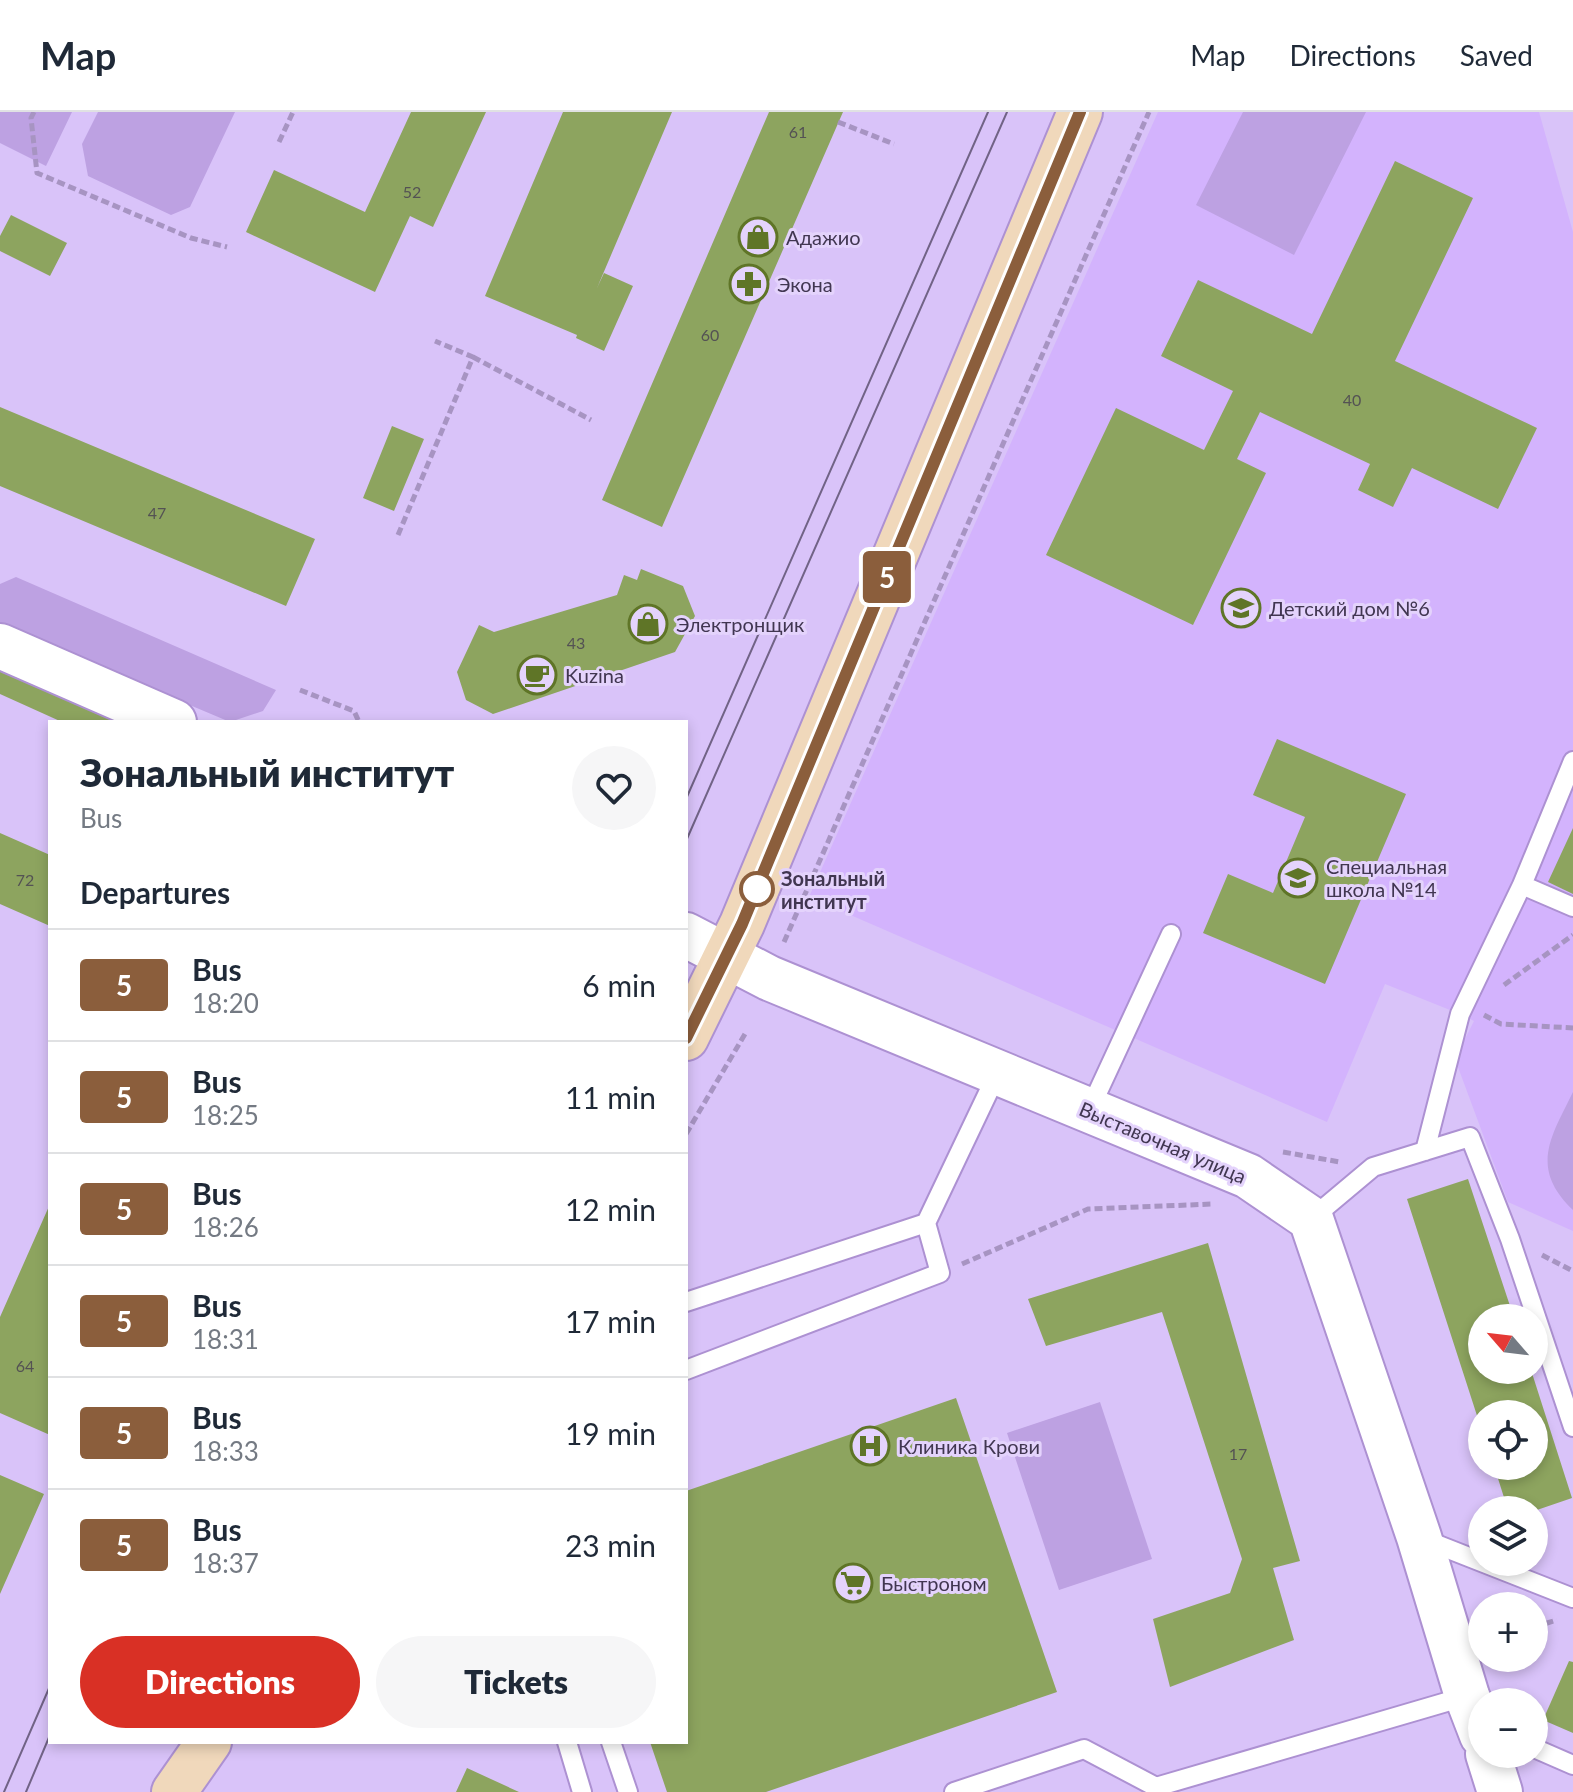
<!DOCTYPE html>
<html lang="en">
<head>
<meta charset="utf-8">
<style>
	body { margin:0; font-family:Lato,sans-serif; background:#f6f6f7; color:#1f2937; height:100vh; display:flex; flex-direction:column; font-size:30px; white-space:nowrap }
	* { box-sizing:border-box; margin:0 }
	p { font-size:26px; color:#747a83 }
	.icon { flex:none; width:44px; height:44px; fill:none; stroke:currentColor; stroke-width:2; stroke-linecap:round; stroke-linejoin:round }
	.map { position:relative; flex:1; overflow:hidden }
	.panel { position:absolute; left:48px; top:608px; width:640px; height:1024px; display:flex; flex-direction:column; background:#fff; border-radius:0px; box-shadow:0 4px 12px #0003 }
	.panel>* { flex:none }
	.badge { padding:0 16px; border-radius:6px; font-size:28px; line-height:52px }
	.needle { width:52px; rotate:298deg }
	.controls { position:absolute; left:1468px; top:1192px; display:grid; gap:16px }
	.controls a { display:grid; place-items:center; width:80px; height:80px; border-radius:50%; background:#fff; box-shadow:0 4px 12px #0003; font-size:40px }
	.map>.badge { position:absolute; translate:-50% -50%; box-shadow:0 0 0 4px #fff }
	h2 { padding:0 32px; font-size:30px; line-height:72px }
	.round { display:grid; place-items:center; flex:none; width:84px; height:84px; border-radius:42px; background:#f6f6f7 }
	.head { display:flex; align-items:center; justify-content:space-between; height:136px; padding:0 32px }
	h1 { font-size:38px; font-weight:800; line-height:60px }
	.primary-button { display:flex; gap:16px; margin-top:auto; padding:16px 32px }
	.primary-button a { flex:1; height:92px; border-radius:48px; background:#d93025; color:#fff; font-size:32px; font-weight:800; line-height:92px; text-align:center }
	.primary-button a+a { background:#f6f6f7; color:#1f2937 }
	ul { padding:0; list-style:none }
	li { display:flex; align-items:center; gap:24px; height:112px; padding:0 32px; border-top:2px solid #e0e1e3 }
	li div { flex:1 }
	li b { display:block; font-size:30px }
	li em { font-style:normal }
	li .badge { min-width:88px; font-weight:700; text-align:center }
	header { display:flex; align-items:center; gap:48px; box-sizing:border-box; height:112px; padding:0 40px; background:#fff; border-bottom:2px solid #e0e1e3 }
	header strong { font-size:38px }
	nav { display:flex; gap:44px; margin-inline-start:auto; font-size:28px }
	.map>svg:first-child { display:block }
	.built { fill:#d3b3fd }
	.green { fill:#bda1e2 }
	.building { fill:#8da45f }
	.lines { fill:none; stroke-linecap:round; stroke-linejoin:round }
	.service-casing { stroke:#ad91d2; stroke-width:22 }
	.tertiary-casing { stroke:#ad91d2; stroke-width:48 }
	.secondary-casing { stroke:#ad91d2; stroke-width:48 }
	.path { stroke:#a794c2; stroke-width:5; stroke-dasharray:8 4; stroke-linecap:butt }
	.service { stroke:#fff; stroke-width:18 }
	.tertiary { stroke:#fff; stroke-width:44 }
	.secondary { stroke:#f0d8bb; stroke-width:44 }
	.tram { stroke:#716386; stroke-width:2 }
	.line-casing { stroke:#fff; stroke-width:18 }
	.line { stroke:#8b5e3c; stroke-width:12 }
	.stop-dot { fill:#fff; stroke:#8b5e3c; stroke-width:4 }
	.labels { text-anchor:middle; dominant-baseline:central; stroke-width:6; stroke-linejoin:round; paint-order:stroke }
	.number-label { font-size:16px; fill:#545254 }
	.poi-label { font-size:20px; fill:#413651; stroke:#e4d3fc; text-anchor:start }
	.stop-label { font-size:20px; font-weight:bold; fill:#413651; stroke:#e4d3fc; text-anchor:start }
	.street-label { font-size:20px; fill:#413651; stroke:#e4d3fc }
</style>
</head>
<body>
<header>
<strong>Map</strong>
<nav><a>Map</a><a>Directions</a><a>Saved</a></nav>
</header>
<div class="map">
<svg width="1573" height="1680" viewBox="0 0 1573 1680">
	<rect width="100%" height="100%" fill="#d9c3f9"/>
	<path class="built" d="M1158,0H1539L1573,120V1119L1508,1090L1455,947L1474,909L1460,902L1385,872L1327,1010L809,785Z"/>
	<path class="green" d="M0,0H72L46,54L0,31Z
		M98,0H235L190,95L171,103L88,64L82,32Z
		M1243,0H1366L1294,143L1196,93Z
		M16,465L276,578L263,599L230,610L0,513V472Z
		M1573,980V1098C1529,1056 1551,1025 1573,980Z
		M1100,1290L1152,1447L1059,1478L1007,1321Z"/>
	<path class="building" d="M411,0H486L433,115L410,104L375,180L246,120L274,58L365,100Z
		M563,0H672L597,176L604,161L633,174L604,239L576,226L577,223L485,184Z
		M769,0H843L662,415L602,388Z
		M1395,49L1473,86L1395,249L1537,316L1498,397L1412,356L1393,395L1358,378L1370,352L1260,300L1237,347L1266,361L1193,513L1046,443L1116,296L1204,338L1233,279L1161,244L1198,168L1312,222Z
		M11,103L67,131L50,164L0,139V124Z
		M0,295L315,427L286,494L0,374Z
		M392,314L424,327L394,399L363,386Z
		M641,457L683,474L695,504L675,540L493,602L466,588L457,560L479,513L494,520L617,483L624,463L637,468Z
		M0,556L119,610H62L0,582Z
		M1277,627L1406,682L1325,872L1203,821L1228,762L1273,781L1305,705L1253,683Z
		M1573,716V782L1548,770Z
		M0,721L50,743V814L0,792Z
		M1468,1067L1514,1206H1482V1258H1531L1572,1386L1534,1399L1508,1398L1494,1354H1534V1302H1482L1481,1316L1407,1087Z
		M50,1092V1323L0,1301V1205Z
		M1208,1131L1300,1449L1273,1456L1294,1528L1170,1575L1153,1507L1230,1481L1242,1447L1162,1200L1046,1234L1028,1187Z
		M956,1286L1057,1580L766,1680H667L650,1630H686V1379Z
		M0,1363L44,1382L0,1482Z
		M1569,1549L1573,1550V1621L1543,1608Z
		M467,1656L519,1680H456Z"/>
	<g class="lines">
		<defs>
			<path id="service" d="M1522,773L1573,649
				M1089,999L1171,822
				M1425,1039L1460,902L1522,773L1573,795
				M1311,1107L1373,1055L1470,1025L1510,1127L1573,1315
				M686,1190L926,1111L997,962
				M686,1258L940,1161L926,1111
				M1423,1427L1573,1486
				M567,1630L582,1680
				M611,1630L628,1680
				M1534,1636L1573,1653
				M954,1680L1084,1637L1156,1675L1467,1584"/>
			<path id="tertiary" d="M0,534L174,610
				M686,823L769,866L1248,1064L1311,1107L1419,1425L1467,1584L1482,1623
				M1488,1642L1500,1680"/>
			<path id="secondary" d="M686,926L742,812L1080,0
				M174,1680L209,1630"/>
		</defs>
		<use href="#service" class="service-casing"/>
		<use href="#tertiary" class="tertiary-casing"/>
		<use href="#secondary" class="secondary-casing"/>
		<path class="path" d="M34,0L31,6L37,61L191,126L227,135
			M838,10L894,32
			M279,30L293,0
			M473,245L591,308
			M398,423L473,245L435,229
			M300,578L354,599L359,610
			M784,830L1149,0
			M1504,873L1573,823
			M1484,903L1501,912L1573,916
			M686,1022L745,922
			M1283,1040L1340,1050
			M1542,1143L1573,1159
			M962,1152L1088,1097L1213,1092
			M1534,1515L1557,1508"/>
		<use href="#service" class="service"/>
		<use href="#tertiary" class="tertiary"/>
		<use href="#secondary" class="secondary"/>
		<path class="tram" d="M686,687L988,0
			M686,729L1007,0
			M4,1680L50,1574
			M26,1680L50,1623"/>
	</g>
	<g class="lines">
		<defs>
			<path id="line" d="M686,926L742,812L1080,0"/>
		</defs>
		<use href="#line" class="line-casing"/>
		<use href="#line" class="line"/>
	</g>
	<defs>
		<symbol id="shop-ring" viewBox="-11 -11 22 22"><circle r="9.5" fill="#e4d3fc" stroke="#5f7527" stroke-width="1.5"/><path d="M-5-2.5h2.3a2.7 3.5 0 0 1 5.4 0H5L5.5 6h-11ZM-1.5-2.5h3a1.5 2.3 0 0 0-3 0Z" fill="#5f7527"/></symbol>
		<symbol id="pharmacy-ring" viewBox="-11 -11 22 22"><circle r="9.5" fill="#e4d3fc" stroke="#5f7527" stroke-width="1.5"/><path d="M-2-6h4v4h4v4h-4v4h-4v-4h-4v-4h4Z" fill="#5f7527"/></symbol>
		<symbol id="school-ring" viewBox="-11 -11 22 22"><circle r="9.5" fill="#e4d3fc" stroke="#5f7527" stroke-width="1.5"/><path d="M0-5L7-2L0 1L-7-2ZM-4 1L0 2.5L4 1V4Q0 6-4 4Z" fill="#5f7527"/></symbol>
		<symbol id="cafe-ring" viewBox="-11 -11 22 22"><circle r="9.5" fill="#e4d3fc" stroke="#5f7527" stroke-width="1.5"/><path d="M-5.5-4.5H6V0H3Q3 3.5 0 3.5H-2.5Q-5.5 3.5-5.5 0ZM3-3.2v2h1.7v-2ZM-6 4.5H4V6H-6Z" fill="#5f7527"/></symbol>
		<symbol id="hospital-ring" viewBox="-11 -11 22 22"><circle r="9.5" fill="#e4d3fc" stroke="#5f7527" stroke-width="1.5"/><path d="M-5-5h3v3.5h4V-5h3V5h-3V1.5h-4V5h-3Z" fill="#5f7527"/></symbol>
		<symbol id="supermarket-ring" viewBox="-11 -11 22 22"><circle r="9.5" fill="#e4d3fc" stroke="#5f7527" stroke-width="1.5"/><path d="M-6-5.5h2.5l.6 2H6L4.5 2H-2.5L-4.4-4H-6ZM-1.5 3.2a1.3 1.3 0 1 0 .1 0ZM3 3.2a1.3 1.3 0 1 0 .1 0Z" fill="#5f7527"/></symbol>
	</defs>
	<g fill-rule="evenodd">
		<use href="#shop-ring" x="736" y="103" width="44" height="44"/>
		<use href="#pharmacy-ring" x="727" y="150" width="44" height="44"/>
		<use href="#school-ring" x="1219" y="474" width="44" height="44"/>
		<use href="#shop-ring" x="626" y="490" width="44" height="44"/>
		<use href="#cafe-ring" x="515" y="541" width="44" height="44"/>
		<use href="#school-ring" x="1276" y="744" width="44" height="44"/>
		<use href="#hospital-ring" x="848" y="1312" width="44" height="44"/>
		<use href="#supermarket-ring" x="831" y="1449" width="44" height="44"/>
	</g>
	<circle class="stop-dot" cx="757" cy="777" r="16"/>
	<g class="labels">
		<g class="number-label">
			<text x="798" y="19">61</text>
			<text x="412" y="79">52</text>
			<text x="710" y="222">60</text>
			<text x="1352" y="287">40</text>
			<text x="157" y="400">47</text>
			<text x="576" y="530">43</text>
			<text x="25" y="767">72</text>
			<text x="25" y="1253">64</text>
			<text x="1238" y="1341">17</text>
		</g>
		<g class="poi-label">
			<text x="786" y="125">Адажио</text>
			<text x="777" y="172">Экона</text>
			<text x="1269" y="496">Детский дом №6</text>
			<text x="676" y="512">Электронщик</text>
			<text x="565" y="563">Kuzina</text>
			<text x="1326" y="754">Специальная<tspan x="1326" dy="23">школа №14</tspan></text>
			<text x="898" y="1334">Клиника Крови</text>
			<text x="881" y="1471">Быстроном</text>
		</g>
		<g class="stop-label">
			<text x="781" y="766">Зональный<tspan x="781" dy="23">институт</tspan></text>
		</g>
		<g class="street-label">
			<text transform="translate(1163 1030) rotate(23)">Выставочная улица</text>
		</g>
	</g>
</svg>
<div class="controls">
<a><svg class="needle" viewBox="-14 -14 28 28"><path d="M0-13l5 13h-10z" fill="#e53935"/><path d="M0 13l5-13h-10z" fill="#747a83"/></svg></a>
<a><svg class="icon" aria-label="locate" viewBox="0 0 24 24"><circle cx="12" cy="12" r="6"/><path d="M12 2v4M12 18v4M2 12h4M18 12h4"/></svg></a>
<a><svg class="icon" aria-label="layers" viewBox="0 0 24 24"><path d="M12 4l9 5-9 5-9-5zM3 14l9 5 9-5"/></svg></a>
<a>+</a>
<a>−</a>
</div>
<b class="badge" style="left:887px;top:465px;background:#8b5e3c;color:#fff">5</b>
<section class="panel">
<div class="head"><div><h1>Зональный институт</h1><p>Bus</p></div><a class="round"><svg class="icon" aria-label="heart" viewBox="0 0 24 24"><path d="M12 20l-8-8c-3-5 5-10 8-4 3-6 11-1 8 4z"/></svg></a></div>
<h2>Departures</h2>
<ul>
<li><span class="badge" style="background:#8b5e3c;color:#fff">5</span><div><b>Bus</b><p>18:20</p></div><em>6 min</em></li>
<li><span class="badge" style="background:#8b5e3c;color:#fff">5</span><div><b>Bus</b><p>18:25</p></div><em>11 min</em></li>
<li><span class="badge" style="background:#8b5e3c;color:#fff">5</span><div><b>Bus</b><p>18:26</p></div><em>12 min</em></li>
<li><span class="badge" style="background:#8b5e3c;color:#fff">5</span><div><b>Bus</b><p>18:31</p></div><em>17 min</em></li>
<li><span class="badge" style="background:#8b5e3c;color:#fff">5</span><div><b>Bus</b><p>18:33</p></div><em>19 min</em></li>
<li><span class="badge" style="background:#8b5e3c;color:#fff">5</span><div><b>Bus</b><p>18:37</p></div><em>23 min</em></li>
</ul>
<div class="primary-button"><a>Directions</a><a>Tickets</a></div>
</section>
</div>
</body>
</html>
